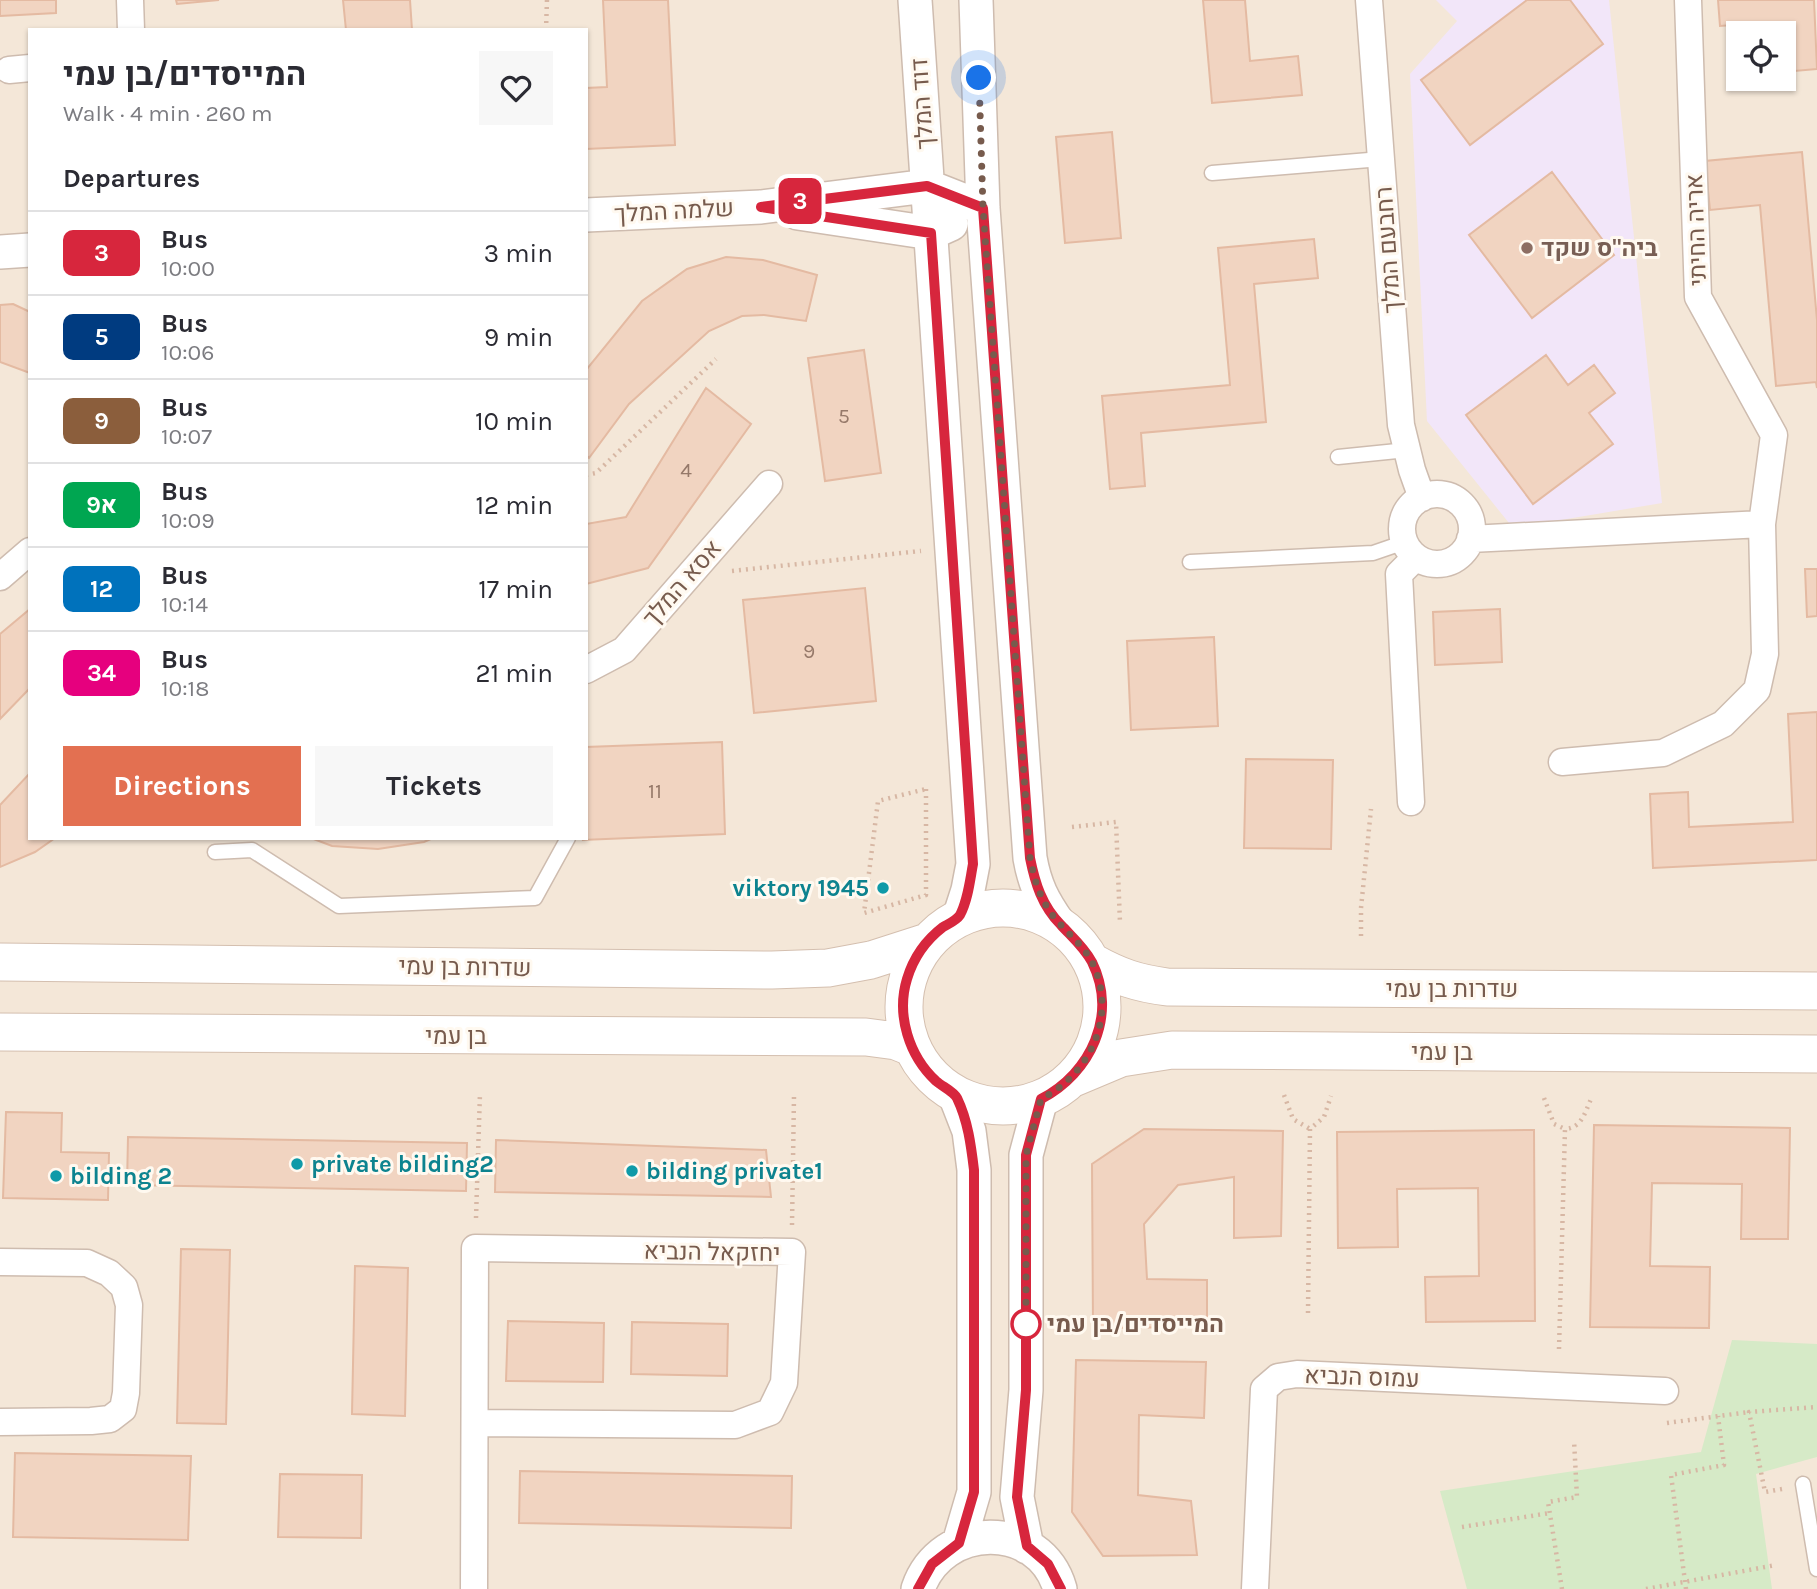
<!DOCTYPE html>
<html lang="en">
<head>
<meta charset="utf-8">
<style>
	body { margin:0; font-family:Karla,Heebo,sans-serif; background:#f7f7f7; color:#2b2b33; height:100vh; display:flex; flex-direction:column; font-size:26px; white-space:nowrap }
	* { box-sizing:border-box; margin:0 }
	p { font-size:23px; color:#7c7c81 }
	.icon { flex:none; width:38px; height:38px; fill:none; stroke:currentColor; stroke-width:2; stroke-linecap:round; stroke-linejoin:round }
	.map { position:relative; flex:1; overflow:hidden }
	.drawer { position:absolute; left:28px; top:28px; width:560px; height:812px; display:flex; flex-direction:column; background:#fff; border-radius:0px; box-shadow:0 2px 5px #0004 }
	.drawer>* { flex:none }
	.badge { padding:0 14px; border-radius:10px; font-size:24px; line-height:46px }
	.tools { position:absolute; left:1726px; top:21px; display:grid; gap:14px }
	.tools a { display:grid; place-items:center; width:70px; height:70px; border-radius:0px; background:#fff; box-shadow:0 2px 5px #0004; font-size:35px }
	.you { position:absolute; width:35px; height:35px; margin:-18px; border:5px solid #fff; border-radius:50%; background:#1a73e8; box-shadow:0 0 0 10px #1a73e833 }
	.map>.badge { position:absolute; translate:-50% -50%; box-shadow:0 0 0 4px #fff }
	h2 { padding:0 35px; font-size:26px; line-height:63px }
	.round { display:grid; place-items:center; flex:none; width:74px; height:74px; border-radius:0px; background:#f7f7f7 }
	.headline { display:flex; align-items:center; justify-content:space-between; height:119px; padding:0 35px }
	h1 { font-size:33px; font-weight:700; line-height:52px }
	.primary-button { display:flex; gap:14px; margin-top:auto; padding:14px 35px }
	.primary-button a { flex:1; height:80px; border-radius:0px; background:#e37051; color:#fff; font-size:28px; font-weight:700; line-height:80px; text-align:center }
	.primary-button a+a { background:#f7f7f7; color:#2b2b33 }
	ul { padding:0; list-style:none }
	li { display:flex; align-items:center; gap:21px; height:84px; padding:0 35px; border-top:2px solid #e1e1e2 }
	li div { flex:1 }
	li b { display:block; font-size:26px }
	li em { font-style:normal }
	li .badge { min-width:77px; font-weight:700; text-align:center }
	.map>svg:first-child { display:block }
	.residential { fill:#f4e7d8; fill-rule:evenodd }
	.education { fill:#f2e6f9 }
	.green { fill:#d6eac7 }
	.building { fill:#f1d4c1; stroke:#e4baa2; stroke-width:2 }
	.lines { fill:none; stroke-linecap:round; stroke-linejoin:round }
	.service-casing { stroke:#cebcaf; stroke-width:17 }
	.minor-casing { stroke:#cebcaf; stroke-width:29 }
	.tertiary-casing { stroke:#cebcaf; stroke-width:36 }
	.secondary-casing { stroke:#d4bfaf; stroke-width:39 }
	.path { stroke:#d7b7a4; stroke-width:4.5; stroke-dasharray:2 5; stroke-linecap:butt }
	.service { stroke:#fff; stroke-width:14 }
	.minor { stroke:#fff; stroke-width:26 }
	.tertiary { stroke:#fff; stroke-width:33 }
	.secondary { stroke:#fff; stroke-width:37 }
	.line-casing { stroke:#fff; stroke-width:16 }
	.line { stroke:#d7263d; stroke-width:10 }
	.walk { stroke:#775b4d; stroke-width:7; stroke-dasharray:0 12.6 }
	.education-dot { fill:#8d6e63; stroke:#fff9f0; stroke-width:2.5 }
	.culture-dot { fill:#0f9aa8; stroke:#fff9f0; stroke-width:2.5 }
	.stop-dot { fill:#fff; stroke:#d7263d; stroke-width:3.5 }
	.labels { text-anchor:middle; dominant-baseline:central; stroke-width:6; stroke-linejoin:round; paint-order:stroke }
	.number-label { font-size:21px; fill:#96796a }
	.street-label { font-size:24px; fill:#775b4d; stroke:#fff9f0 }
	.education-label { font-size:24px; font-weight:bold; fill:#785e54; stroke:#fff9f0; text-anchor:start }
	.culture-label { font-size:24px; font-weight:bold; fill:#0d838f; stroke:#fff9f0; text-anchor:start }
	.stop-label { font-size:24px; font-weight:bold; fill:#775b4d; stroke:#fff9f0; text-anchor:start }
</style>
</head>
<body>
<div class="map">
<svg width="1817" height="1589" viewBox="0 0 1817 1589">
	<rect width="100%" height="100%" fill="#fcf5e9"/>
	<path class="residential" d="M0,0H1817V1589H0ZM30,30H586V838H30ZM1738,33H1783V79H1738Z"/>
	<path class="education" d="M1436,0H1609L1662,503L1513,528L1427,421L1410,74L1457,21Z"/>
	<path class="green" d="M1732,1340L1817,1344V1457L1756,1474L1772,1589H1467L1440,1491L1701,1452Z"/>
	<path class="building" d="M0,0H56V13L0,16Z
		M176,0H219L177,4Z
		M343,0H410L412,30H346Z
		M603,0H668L675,145L586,149V88L607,87Z
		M1203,0H1245L1250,61L1298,56L1302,95L1212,103Z
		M1527,0H1570L1603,44L1470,145L1421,80Z
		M1718,0H1814L1817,69L1783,72V33H1762L1761,23L1720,26Z
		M1112,132L1121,238L1065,243L1056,137Z
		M1802,152L1817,320V388L1816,382L1776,386L1760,205L1710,210L1705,161Z
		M1552,172L1614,255L1532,318L1469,235Z
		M1314,239L1318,278L1254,284L1266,422L1141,433L1145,486L1110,489L1102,396L1230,385L1218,248Z
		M726,257L763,260L817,275L806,321L764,315L742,316L709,331L629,404L589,458L586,455V370L642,301L687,269Z
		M13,304L30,312V373L0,362V305Z
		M864,350L881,473L825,481L808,358Z
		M1546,355L1568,385L1594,365L1615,393L1589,413L1613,444L1533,504L1466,415Z
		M706,388L751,424L648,568L586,584V524L626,517Z
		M1805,569H1817V616L1807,617Z
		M865,588L876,701L754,713L743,600Z
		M30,609V688L0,719V634Z
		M1500,609L1502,662L1435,665L1433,612Z
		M1214,637L1218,726L1131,730L1127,641Z
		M1817,712V860L1653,868L1650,794L1688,792L1689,827L1793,822L1788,714Z
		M722,742L725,834L582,840L586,838V747Z
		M1246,759L1333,760L1331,849L1244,848Z
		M30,773V838H55L35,852L0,867V805Z
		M311,838H433L424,842L378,849L332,846Z
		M6,1112L62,1113L61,1152L109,1153L108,1200L3,1198Z
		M1594,1125L1790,1128L1788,1239H1741L1742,1184L1652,1183L1650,1266L1710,1267L1709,1328L1590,1327Z
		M1144,1129L1283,1131L1281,1236L1234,1238V1177L1178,1185L1144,1224L1147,1279L1207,1280V1327L1093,1328L1092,1164Z
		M1534,1130L1535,1321L1426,1322L1425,1277L1479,1276L1478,1188L1397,1189L1398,1247L1338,1248L1337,1132Z
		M128,1137L467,1143L466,1191L127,1185Z
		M496,1140L766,1150L771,1197L495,1192Z
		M181,1249L230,1250L226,1424L177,1423Z
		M355,1266L408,1268L405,1416L352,1414Z
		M508,1321L604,1323L603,1382L506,1381Z
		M632,1322L728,1324L727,1376L631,1374Z
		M1076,1360L1206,1362L1204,1418L1139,1415L1138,1495L1191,1501L1197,1555L1103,1556L1072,1512Z
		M15,1453L191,1456L188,1540L13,1537Z
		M520,1471L792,1476L791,1528L519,1523Z
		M280,1474L362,1475L361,1538L278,1537Z"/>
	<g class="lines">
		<defs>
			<path id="service" d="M1212,173L1381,159
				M1338,457L1407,450
				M1190,562L1373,553L1405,542
				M215,852L252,850L339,906L535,898L568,838
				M1803,1484L1817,1569"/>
			<path id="minor" d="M130,0L131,30
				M1369,0L1401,425L1412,470L1422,498
				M9,70L30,68
				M1402 529a35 35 0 1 1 70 0a35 35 0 1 1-70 0Z
				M1470,539L1762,524
				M0,577L30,551
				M586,670L624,650L769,484
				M1562,762L1663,753L1723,724L1757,690L1765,654L1762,524L1774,435L1698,297L1688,0
				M1411,802L1399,574L1416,557
				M0,1262L87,1263L109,1273L124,1287L129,1305L126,1393L123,1409L110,1419L91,1421L0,1422
				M474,1589L475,1248L792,1252L784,1383L770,1412L735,1425L476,1423
				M1255,1589L1264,1389L1278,1377L1297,1374L1665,1391"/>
			<path id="tertiary" d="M915,0L973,864L968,890L959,918
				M976,0L983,208L1030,858C1035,886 1043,901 1059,924
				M798,213L931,233L951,224
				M586,215L761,207L927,186L983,208
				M0,252L30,250
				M955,1095L969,1131L974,1170V1492L959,1543
				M1027,1547L1017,1497L1026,1390V1155L1041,1099
				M918,1589C941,1521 1040,1519 1060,1589"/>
			<path id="secondary" d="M904 1007a99 99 0 1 1 198 0a99 99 0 1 1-198 0Z
				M0,962L772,970L828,968L871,960L927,942
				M1092,962C1119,977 1137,983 1167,987L1817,991
				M0,1032L866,1037L896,1041L911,1047
				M1071,1079L1121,1058L1172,1050L1817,1054"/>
		</defs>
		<use href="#service" class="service-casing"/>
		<use href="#minor" class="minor-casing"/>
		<use href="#tertiary" class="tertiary-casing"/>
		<use href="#secondary" class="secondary-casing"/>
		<path class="path" d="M546,30L547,0
			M586,475L596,473L716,359
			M732,571L921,551
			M926,789V895L864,913L878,801Z
			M1072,827L1116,822L1120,923
			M1361,936V908L1371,809
			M1284,1095L1293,1119L1310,1129
			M1544,1098L1554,1124L1565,1129
			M476,1218L480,1093
			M792,1225L794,1096
			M1308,1313L1310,1129L1324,1117L1331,1096
			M1559,1349L1565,1129C1582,1128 1585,1112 1591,1099
			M1667,1423L1749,1412
			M1782,1489L1765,1492L1749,1412L1817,1407
			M1462,1527L1550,1513
			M1562,1589L1548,1502L1577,1497L1574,1440
			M1646,1589L1776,1565
			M1686,1589L1671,1475L1724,1465L1718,1416"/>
		<use href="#service" class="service"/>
		<use href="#minor" class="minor"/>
		<use href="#tertiary" class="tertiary"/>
		<use href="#secondary" class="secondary"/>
	</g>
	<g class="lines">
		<defs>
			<path id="line" d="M918,1589L932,1564L959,1543L974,1492V1170C971,1145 968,1121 957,1098C953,1091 943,1087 936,1081C909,1056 896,1015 907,979C913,959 926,940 943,927C948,924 956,921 960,915C968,900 970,880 973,864L931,233L761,207L927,186L983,208L1030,858C1035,883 1042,906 1061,925C1072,937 1084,947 1092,962C1118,1015 1091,1073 1041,1099L1026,1155V1390L1017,1497L1027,1546L1048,1564L1061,1589"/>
		</defs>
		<use href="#line" class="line-casing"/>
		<use href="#line" class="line"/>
		<path class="walk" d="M979,78L983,208L1030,858C1035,883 1042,906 1061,925C1072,937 1084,947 1092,962C1118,1015 1091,1073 1041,1099L1026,1155V1324"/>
	</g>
	<circle class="education-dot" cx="1527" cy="248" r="7"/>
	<g class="culture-dot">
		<circle cx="883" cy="888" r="7"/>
		<circle cx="297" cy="1164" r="7"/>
		<circle cx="632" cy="1171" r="7"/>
		<circle cx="56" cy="1176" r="7"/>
	</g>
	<circle class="stop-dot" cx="1026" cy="1324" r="14"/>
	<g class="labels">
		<g class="number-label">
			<text x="844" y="416">5</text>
			<text x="686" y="470">4</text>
			<text x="809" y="651">9</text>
			<text x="655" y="791">11</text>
		</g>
		<g class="street-label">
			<text transform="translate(922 104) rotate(-94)">דוד המלך</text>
			<text transform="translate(674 211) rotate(-3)">שלמה המלך</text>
			<text transform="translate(1696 230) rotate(-92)">אריה החיתי</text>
			<text transform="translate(1388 250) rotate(-94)">רחבעם המלך</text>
			<text transform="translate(682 583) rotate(-49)">אסא המלך</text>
			<text transform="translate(465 967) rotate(1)">שדרות בן עמי</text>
			<text x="1452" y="989">שדרות בן עמי</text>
			<text x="456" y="1036">בן עמי</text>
			<text x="1442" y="1052">בן עמי</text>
			<text transform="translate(712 1252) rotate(1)">יחזקאל הנביא</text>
			<text transform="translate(1362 1377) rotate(2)">עמוס הנביא</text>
		</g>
		<g class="education-label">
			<text x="1541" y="248">ביה"ס שקד</text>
		</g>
		<g class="culture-label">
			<text x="869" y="888" text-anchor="end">viktory 1945</text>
			<text x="311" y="1164">private bilding2</text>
			<text x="646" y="1171">bilding private1</text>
			<text x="70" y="1176">bilding 2</text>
		</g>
		<g class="stop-label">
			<text x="1047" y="1324">המייסדים/בן עמי</text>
		</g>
	</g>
</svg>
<div class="tools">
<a><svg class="icon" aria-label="locate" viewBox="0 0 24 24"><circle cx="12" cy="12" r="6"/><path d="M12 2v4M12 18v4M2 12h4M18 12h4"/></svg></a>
</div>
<div class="you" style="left:979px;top:78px"></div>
<b class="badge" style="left:800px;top:201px;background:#d7263d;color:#fff">3</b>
<section class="drawer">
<div class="headline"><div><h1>המייסדים/בן עמי</h1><p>Walk · 4 min · 260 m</p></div><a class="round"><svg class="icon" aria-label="heart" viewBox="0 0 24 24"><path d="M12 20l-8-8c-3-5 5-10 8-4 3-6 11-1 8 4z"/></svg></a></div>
<h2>Departures</h2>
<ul>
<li><span class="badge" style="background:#d7263d;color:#fff">3</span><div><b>Bus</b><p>10:00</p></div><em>3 min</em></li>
<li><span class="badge" style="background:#003b80;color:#fff">5</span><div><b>Bus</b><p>10:06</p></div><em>9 min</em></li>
<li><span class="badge" style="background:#8b5e3c;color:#fff">9</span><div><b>Bus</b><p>10:07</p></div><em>10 min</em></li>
<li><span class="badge" style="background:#00a651;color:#fff">9א</span><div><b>Bus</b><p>10:09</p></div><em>12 min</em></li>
<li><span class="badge" style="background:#0072bc;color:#fff">12</span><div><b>Bus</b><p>10:14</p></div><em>17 min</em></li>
<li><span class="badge" style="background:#e6007e;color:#fff">34</span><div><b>Bus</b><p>10:18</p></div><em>21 min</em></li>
</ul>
<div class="primary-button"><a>Directions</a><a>Tickets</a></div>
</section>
</div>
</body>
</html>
